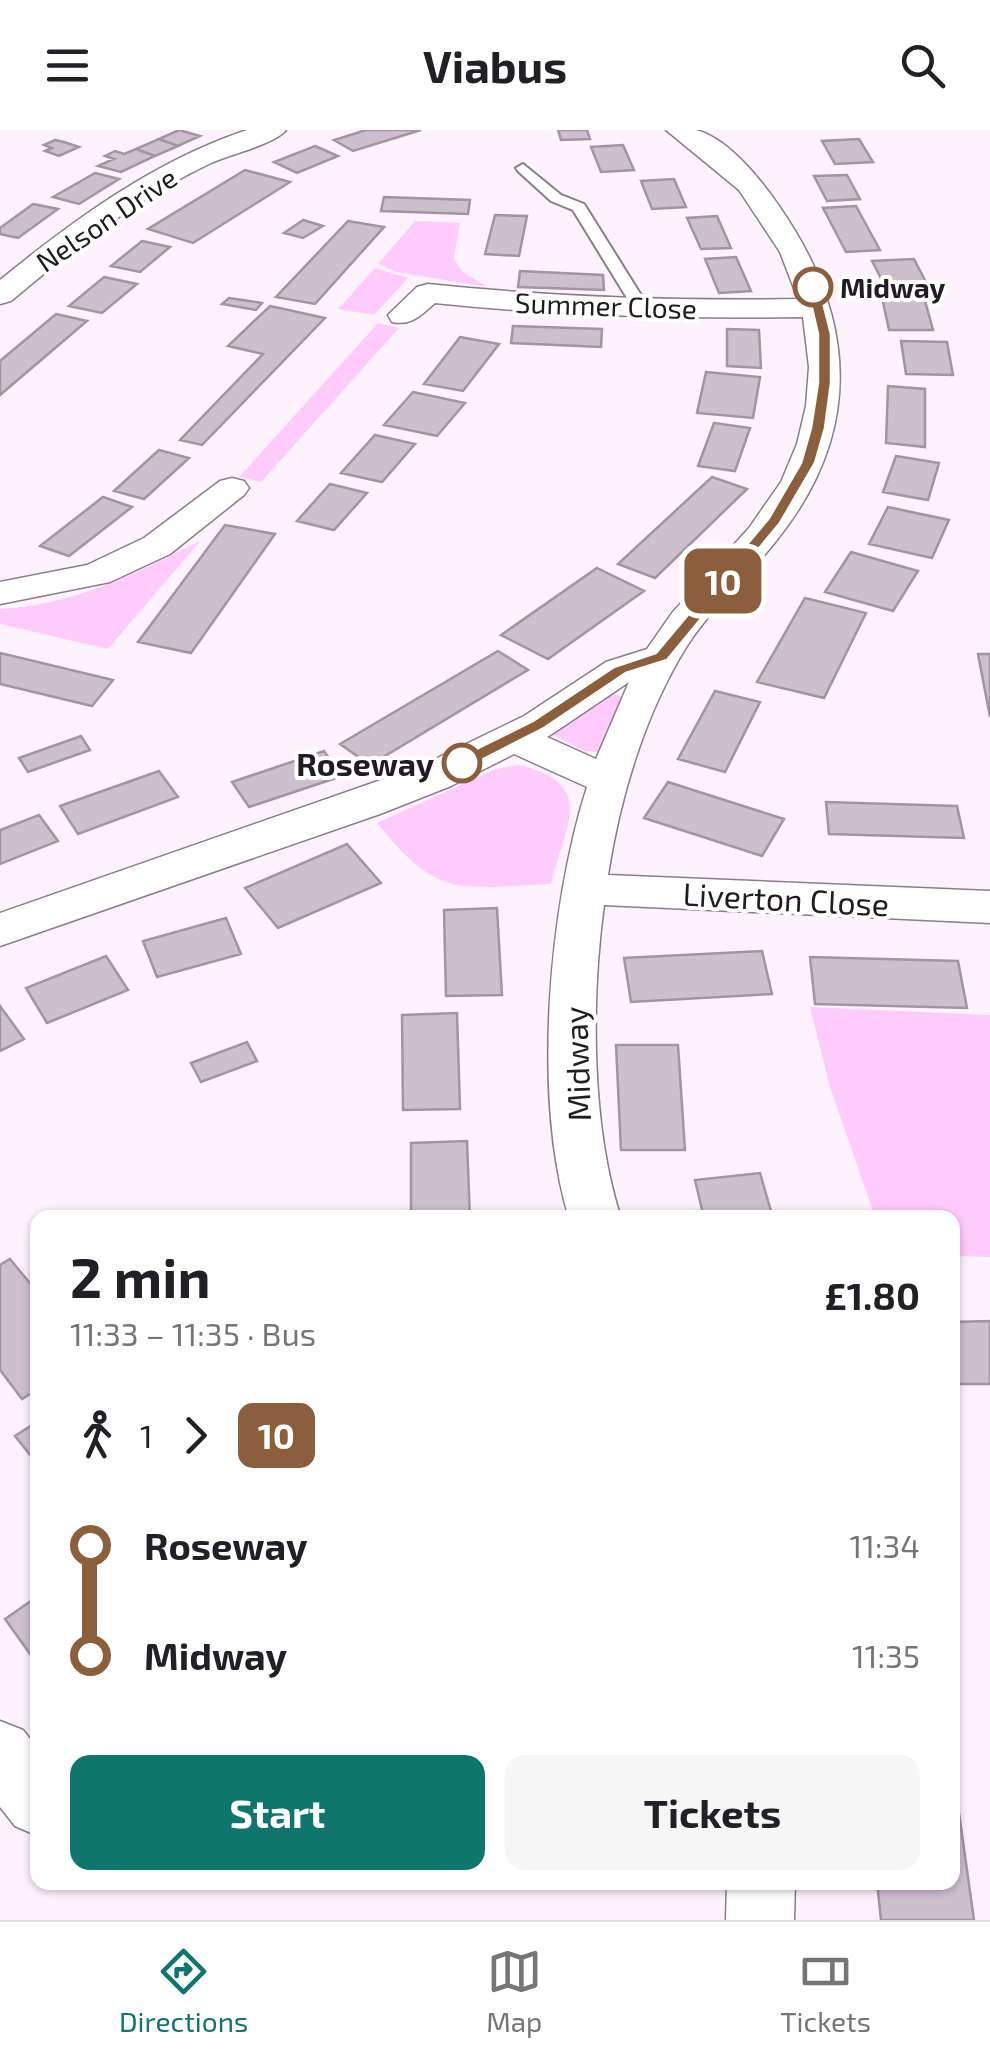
<!DOCTYPE html>
<html lang="en">
<head>
<meta charset="utf-8">
<style>
	body { margin:0; font-family:"Exo 2",sans-serif; background:#f6f6f6; color:#202124; height:100vh; display:flex; flex-direction:column; font-size:38px; white-space:nowrap }
	* { box-sizing:border-box; margin:0 }
	p { font-size:32px; color:#757577 }
	.icon { flex:none; width:55px; height:55px; fill:none; stroke:currentColor; stroke-width:2; stroke-linecap:round; stroke-linejoin:round }
	.map { position:relative; flex:1; overflow:hidden }
	.drawer { position:absolute; left:30px; top:1080px; width:930px; height:680px; display:flex; flex-direction:column; background:#fff; border-radius:20px; box-shadow:0 2px 8px #0004 }
	.drawer>* { flex:none }
	.badge { padding:0 20px; border-radius:15px; font-size:35px; line-height:65px }
	.map>.badge { position:absolute; translate:-50% -50%; box-shadow:0 0 0 5px #fff }
	.legs { display:flex; align-items:center; gap:15px; height:110px; padding:0 40px; font-size:32px }
	.legs p { margin-inline-start:auto }
	.headline { display:flex; align-items:center; justify-content:space-between; height:170px; padding:0 40px }
	h1 { font-size:55px; font-weight:700; line-height:75px }
	.primary-button { display:flex; gap:20px; margin-top:auto; padding:20px 40px }
	.primary-button a { flex:1; height:115px; border-radius:20px; background:#0f766e; color:#fff; font-size:40px; font-weight:700; line-height:115px; text-align:center }
	.primary-button a+a { background:#f6f6f6; color:#202124 }
	ul { padding:0 40px; list-style:none }
	li { display:flex; align-items:center; gap:35px; height:110px; font-size:38px }
	li i { display:grid; place-items:center; width:15px; height:100%; margin:0 12px; background:currentColor }
	li i::after { content:''; width:25px; height:25px; margin:-12px; border:8px solid; border-radius:50%; background:#fff }
	li p { margin-inline-start:auto }
	li:first-child i { background:linear-gradient(#0000 50%,currentColor 0) }
	li:last-child i { background:linear-gradient(currentColor 50%,#0000 0) }
	header { display:flex; justify-content:space-between; align-items:center; height:130px; padding:0 40px; background:#fff; font-size:45px; font-weight:700 }
	.menu { display:flex; justify-content:space-around; align-items:center; height:140px; border-top:2px solid #e0e0e0; background:#fff; font-size:28px; color:#757577 }
	.menu a { display:grid; justify-items:center; gap:5px }
	.menu .current { color:#0f766e }
	.map>svg:first-child { display:block }
	.green { fill:#ffcbfb }
	.building { fill:#cebfcd; stroke:#a294a1; stroke-width:2.5 }
	.lines { fill:none; stroke-linecap:round; stroke-linejoin:round }
	.lane-casing { stroke:#8a7d89; stroke-width:4 }
	.street-casing { stroke:#8a7d89; stroke-width:3 }
	.lane { fill:#fff; fill-rule:evenodd }
	.street { fill:#fff; fill-rule:evenodd }
	.line-1 { fill:#8b5e3c; stroke:#fff; stroke-width:2.5 }
	.stop-1-dot { fill:#fff; stroke:#8b5e3c; stroke-width:5 }
	.labels { text-anchor:middle; dominant-baseline:central; stroke-width:8; stroke-linejoin:round; paint-order:stroke }
	.far-street-label { font-size:28px; fill:#211c21; stroke:#fff }
	.far-stop-label { font-size:28px; font-weight:bold; fill:#211c21; stroke:#fff; text-anchor:start }
	.stop-label { font-size:32px; font-weight:bold; fill:#211c21; stroke:#fff; text-anchor:end }
	.street-label { font-size:32px; fill:#211c21; stroke:#fff }
</style>
</head>
<body>
<header><svg class="icon" aria-label="menu" viewBox="0 0 24 24"><path d="M4 6h16M4 12h16M4 18h16"/></svg>Viabus<svg class="icon" aria-label="search" viewBox="0 0 24 24"><circle cx="10" cy="10" r="6"/><path d="M15 15l6 6"/></svg></header>
<div class="map">
<svg width="990" height="1790" viewBox="0 0 990 1790">
	<rect width="100%" height="100%" fill="#fef2fd"/>
	<path class="green" d="M415,91L460,93L454,129L462,141L487,157L396,142L378,134Z
		M375,138L408,148L374,185L338,179Z
		M378,193L399,198L261,352L239,347Z
		M201,410L108,519L0,494V479C72,476 138,443 201,410Z
		M613,563L626,570L600,622L584,621L552,604L604,565Z
		M519,635C597,654 566,693 551,754C459,758 439,770 377,693L496,639Z
		M810,877L990,885V1127L953,1126L952,1088L875,1087L830,957Z"/>
	<path class="building" d="M179,0L200,6L178,16L159,9Z
		M366,0H421L353,21L334,10Z
		M558,0H587L590,9L561,10Z
		M159,9L178,16L155,26L136,19Z
		M859,9L873,32L835,34L822,11Z
		M55,10L64,12L79,17L59,26L45,21L52,18L44,15Z
		M623,15L634,40L601,42L591,17Z
		M315,16L338,26L297,43L274,32Z
		M136,19L155,26L121,42L98,36L114,29L105,26L115,21L124,24Z
		M245,40L290,52L193,113L148,99Z
		M95,43L119,49L79,74L53,67Z
		M847,45L860,69L827,71L814,46Z
		M674,49L686,77L652,79L641,51Z
		M384,67L470,70L468,84L381,81Z
		M33,74L58,79L18,108L0,104V98Z
		M856,76L880,120L846,122L823,78Z
		M495,85L527,86L519,126L485,124Z
		M717,86L731,118L701,119L687,88Z
		M303,90L323,96L303,108L284,103Z
		M348,91L384,97L315,174L276,167Z
		M142,111L170,117L140,142L111,136Z
		M736,127L751,161L719,163L705,129Z
		M914,129L928,156L886,158L872,131Z
		M520,141L603,145L604,160L518,157Z
		M104,147L137,154L102,183L69,176Z
		M882,167H924L933,200H889Z
		M229,168L262,173L256,180L222,174Z
		M270,176L325,188L202,315L180,310L263,224L228,216Z
		M56,184L87,191L0,265V231Z
		M513,196L602,199L601,217L511,213Z
		M727,199L759,200L761,238L727,236Z
		M460,207L499,214L463,261L424,254Z
		M901,211L947,212L953,245L906,244Z
		M706,242L760,247L753,288L697,283Z
		M888,256L925,259V317L886,313Z
		M413,262L465,273L437,306L384,295Z
		M714,293L750,298L735,341L698,336Z
		M375,305L415,314L382,352L341,343Z
		M159,320L189,328L144,369L114,361Z
		M896,326L939,333L928,370L883,362Z
		M712,347L747,359L655,448L618,434Z
		M330,354L367,363L334,400L297,391Z
		M103,367L132,377L69,426L40,416Z
		M888,377L949,390L932,428L869,414Z
		M225,395L275,404L191,523L138,512Z
		M851,422L918,441L893,481L825,462Z
		M597,438L644,461L548,529L501,505Z
		M805,468L866,483L824,568L757,552Z
		M498,521L528,540L370,635L340,614Z
		M0,523L113,550L92,576L0,554Z
		M978,524H990V587Z
		M715,561L760,572L725,642L678,629Z
		M81,606L90,620L28,642L19,628Z
		M324,621L342,646L249,677L232,652Z
		M159,641L178,667L78,704L60,676Z
		M668,652L784,689L762,726L644,688Z
		M826,672L957,676L964,708L829,704Z
		M39,685L58,711L0,734V700Z
		M347,714L381,753L278,798L245,758Z
		M497,778L502,865L446,866L444,780Z
		M226,788L241,824L157,847L143,811Z
		M762,821L772,864L631,872L624,828Z
		M106,826L128,860L47,893L26,858Z
		M810,827L958,831L967,878L815,874Z
		M0,876L24,909L0,921Z
		M457,883L460,979L403,980L402,885Z
		M247,912L257,931L201,952L191,933Z
		M616,915H678L685,1020H621Z
		M467,1011L470,1088H411V1013Z
		M760,1043L773,1088H704L695,1050Z
		M10,1129L38,1163V1259L22,1269L0,1240V1135Z
		M990,1191V1254H952V1192Z
		M38,1291V1335L15,1306Z
		M38,1466V1535L5,1489Z
		M952,1633L974,1790H881L877,1752H952Z"/>
	<g class="lines">
		<defs>
			<path id="lane" d="M523,34L561,65L584,74L649,178L647,181H635L573,80L551,71L518,41L516,38Z"/>
			<path id="street" d="M247,0H286C275,14 228,25 209,34C136,69 72,120 11,171L0,174V150C75,89 154,31 247,0Z
				M666,0C675,0 688,0 696,0C728,8 762,51 779,76C857,188 864,302 776,411C748,447 712,477 687,516C645,583 620,667 608,745L990,761V793L604,775C591,870 591,996 621,1088H569C532,966 549,776 587,657L514,624L451,656L380,684L0,816V783L421,636L524,586L606,532L647,519L672,483L749,398L781,352L797,314L806,276L809,237L803,187C679,189 558,186 435,173C421,185 412,196 392,192L388,185L417,157L428,154C552,167 674,171 798,169L780,122L739,60ZM629,552L596,629L547,607L552,604Z
				M232,348L244,351L249,358L244,365L170,424L110,452L0,474V452L87,435L144,408L220,351Z
				M0,1591L23,1600L38,1619V1706L15,1696L0,1677Z
				M727,1752H795L794,1790H726Z"/>
		</defs>
		<use href="#lane" class="lane-casing"/>
		<use href="#street" class="street-casing"/>
		<use href="#lane" class="lane"/>
		<use href="#street" class="street"/>
	</g>
	<path class="line-1" d="M813,154L819,157L831,204V253L825,298L815,333L780,393L667,530L626,543L544,598L468,637H456V629L533,591L614,537L656,523L769,388L801,333L811,298L818,253V204L807,157Z"/>
	<g class="stop-1-dot">
		<circle cx="813" cy="157" r="18"/>
		<circle cx="462" cy="633" r="18"/>
	</g>
	<g class="labels">
		<g class="far-street-label">
			<text transform="translate(106 89) rotate(-34)">Nelson Drive</text>
			<text transform="translate(606 175) rotate(2)">Summer Close</text>
		</g>
		<g class="far-stop-label">
			<text x="840" y="157">Midway</text>
		</g>
		<g class="stop-label">
			<text x="434" y="633">Roseway</text>
		</g>
		<g class="street-label">
			<text transform="translate(786 768) rotate(3)">Liverton Close</text>
			<text transform="translate(576 934) rotate(-92)">Midway</text>
		</g>
	</g>
</svg>
<b class="badge" style="left:723px;top:451px;background:#8b5e3c;color:#fff">10</b>
<section class="drawer">
<div class="headline"><div><h1>2 min</h1><p>11:33 – 11:35 · Bus</p></div><b>£1.80</b></div>
<div class="legs"><svg class="icon" aria-label="walk" viewBox="0 0 24 24"><circle cx="13" cy="4" r="2"/><path d="M13 8l-2 6 4 7M11 14l-3 7M7 12l3-4h3l4 4"/></svg>1<svg class="icon" aria-label="forward" viewBox="0 0 24 24"><path d="M9 5l7 7-7 7"/></svg><b class="badge" style="background:#8b5e3c;color:#fff">10</b></div>
<ul>
<li><i style="color:#8b5e3c"></i><b>Roseway</b><p>11:34</p></li>
<li><i style="color:#8b5e3c"></i><b>Midway</b><p>11:35</p></li>
</ul>
<div class="primary-button"><a>Start</a><a>Tickets</a></div>
</section>
</div>
<nav class="menu">
<a class="current"><svg class="icon" aria-label="directions" viewBox="0 0 24 24"><path d="M12 3l9 9-9 9-9-9zM9 14v-3h6M13 9l2 2-2 2"/></svg>Directions</a>
<a><svg class="icon" aria-label="map" viewBox="0 0 24 24"><path d="M3 6l6-2 6 2 6-2v14l-6 2-6-2-6 2zM9 4v14M15 6v14"/></svg>Map</a>
<a><svg class="icon" aria-label="tickets" viewBox="0 0 24 24"><path d="M3 7h18v10H3zM15 7v10"/></svg>Tickets</a>
</nav>
</body>
</html>
